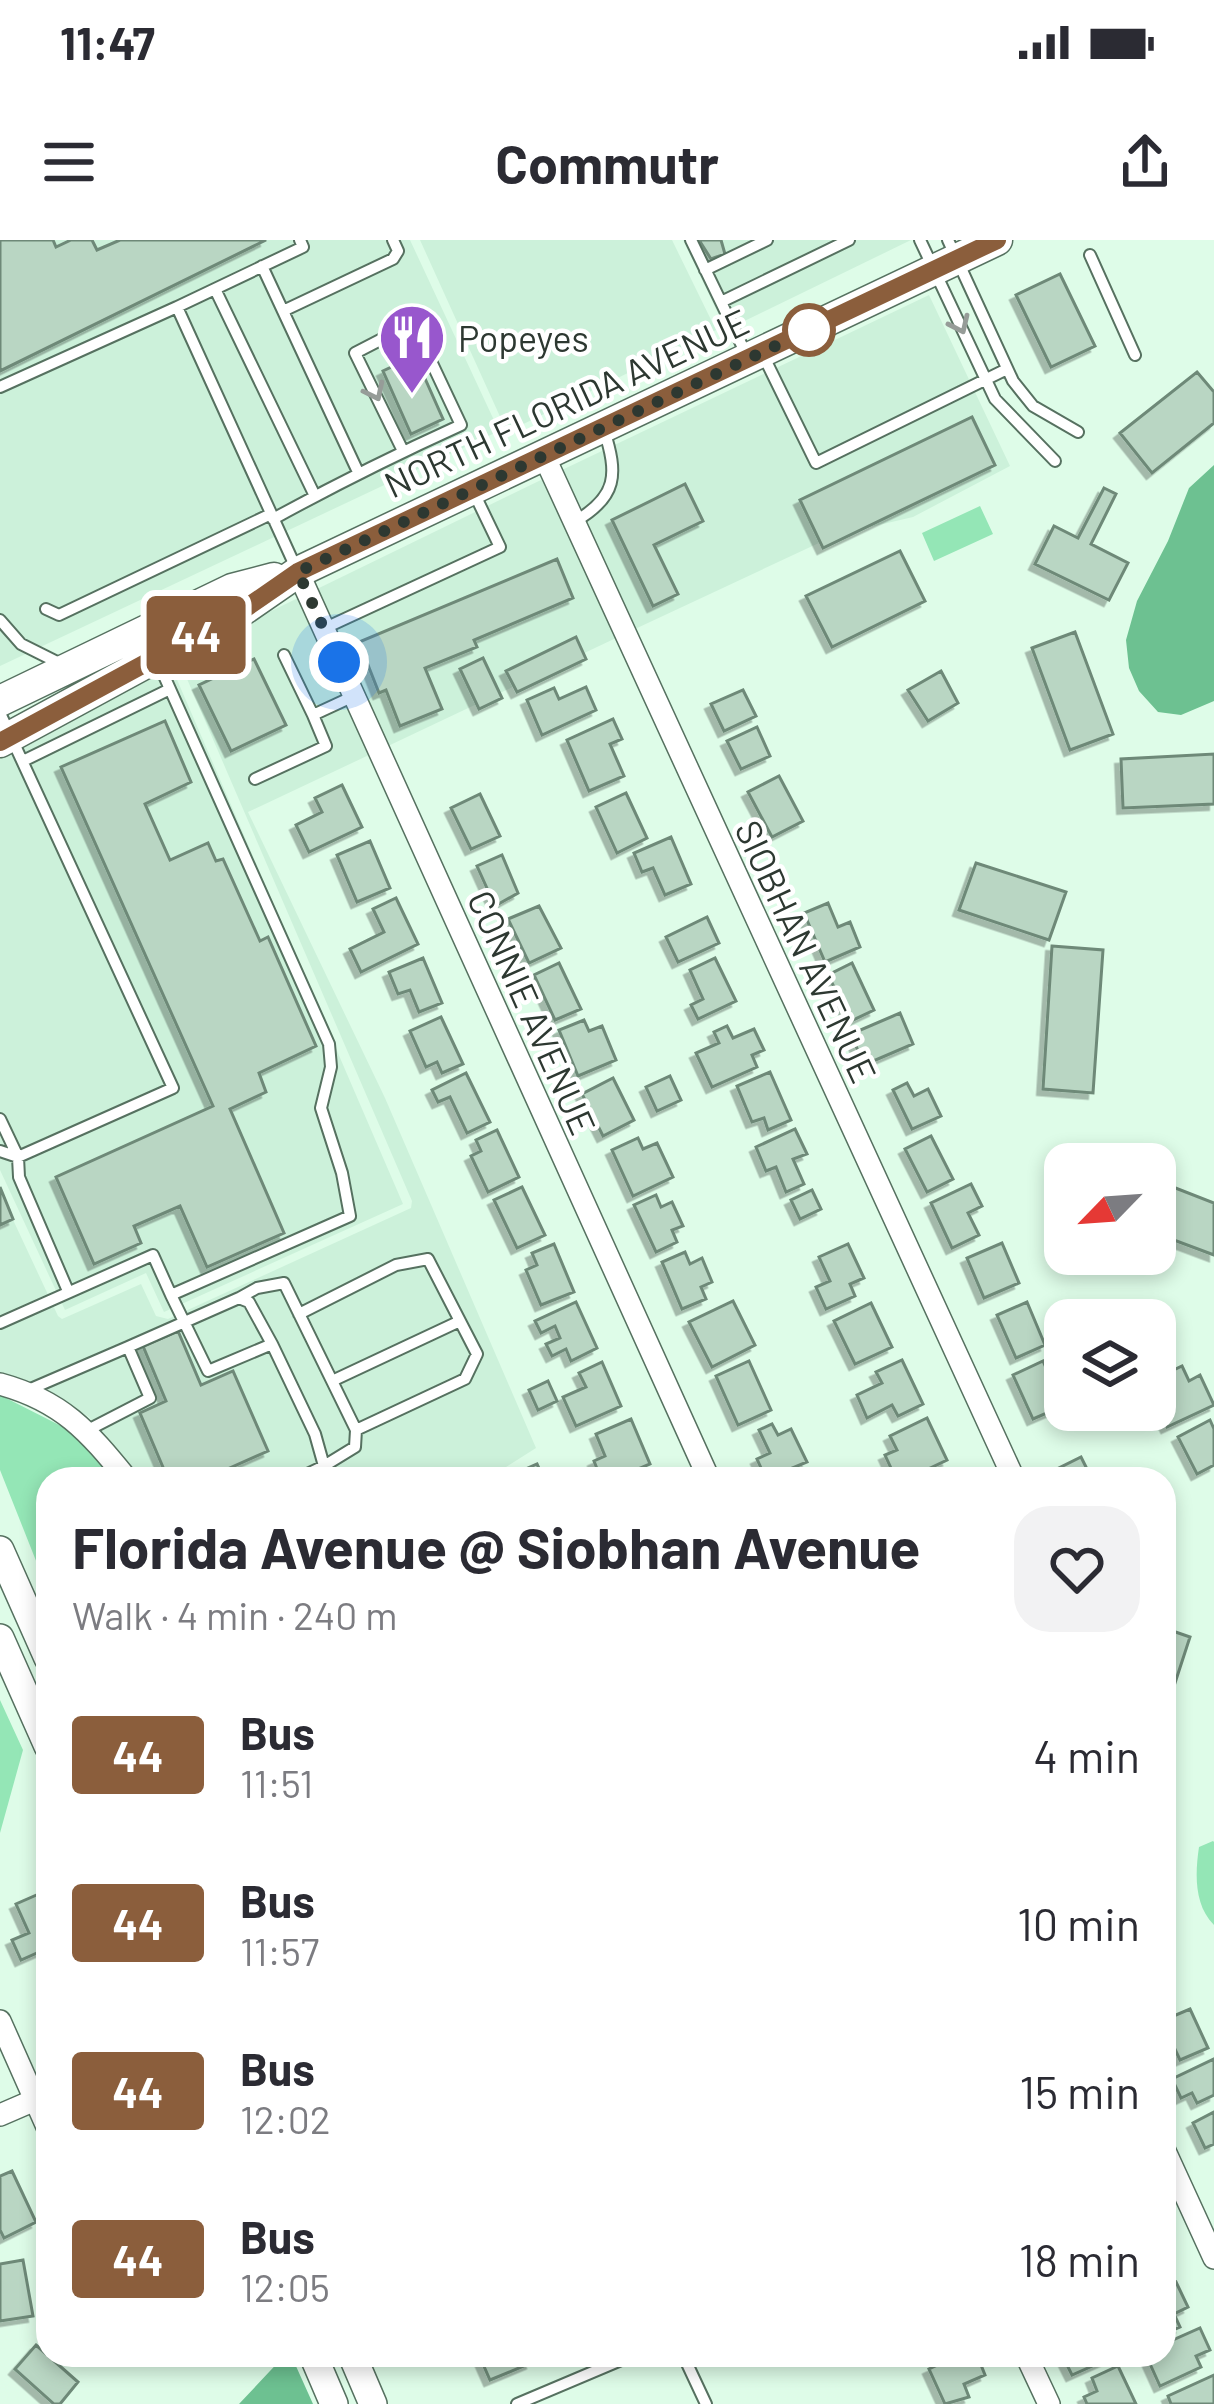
<!DOCTYPE html>
<html lang="en">
<head>
<meta charset="utf-8">
<style>
	body { margin:0; font-family:Barlow,sans-serif; background:#f2f2f3; color:#2b2b33; height:100vh; display:flex; flex-direction:column; font-size:45px; white-space:nowrap }
	* { box-sizing:border-box; margin:0 }
	p { font-size:39px; color:#7c7c81 }
	.icon { flex:none; width:66px; height:66px; fill:none; stroke:currentColor; stroke-width:2; stroke-linecap:round; stroke-linejoin:round }
	.map { position:relative; flex:1; overflow:hidden }
	.panel { position:absolute; left:36px; top:1227px; width:1140px; height:900px; display:flex; flex-direction:column; background:#fff; border-radius:36px; box-shadow:0 6px 18px #0003 }
	.panel>* { flex:none }
	.badge { padding:0 24px; border-radius:9px; font-size:42px; line-height:78px }
	.needle { width:78px; rotate:245deg }
	.buttons { position:absolute; left:1044px; top:903px; display:grid; gap:24px }
	.buttons a { display:grid; place-items:center; width:132px; height:132px; border-radius:24px; background:#fff; box-shadow:0 6px 18px #0003; font-size:60px }
	.you { position:absolute; width:60px; height:60px; margin:-30px; border:9px solid #fff; border-radius:50%; background:#1a73e8; box-shadow:0 0 0 18px #1a73e833 }
	.map>.badge { position:absolute; translate:-50% -50%; box-shadow:0 0 0 6px #fff }
	.round { display:grid; place-items:center; flex:none; width:126px; height:126px; border-radius:36px; background:#f2f2f3 }
	.head { display:flex; align-items:center; justify-content:space-between; height:204px; padding:0 36px }
	h1 { font-size:57px; font-weight:700; line-height:90px }
	ul { padding:0; list-style:none }
	li { display:flex; align-items:center; gap:36px; height:168px; padding:0 36px }
	li div { flex:1 }
	li b { display:block; font-size:45px }
	li em { font-style:normal }
	li .badge { min-width:132px; font-weight:700; text-align:center }
	.status { display:flex; justify-content:space-between; align-items:center; height:84px; padding:0 60px; background:#fff; direction:ltr }
	.status svg { height:33px; fill:currentColor }
	header { display:flex; justify-content:space-between; align-items:center; height:156px; padding:0 36px; background:#fff; font-size:54px; font-weight:700 }
	.map>svg:first-child { display:block }
	.built { fill:#ccf1da }
	.green { fill:#94e6b6 }
	.water { fill:#6dc191 }
	.building { fill:#b9d6c3; stroke:#6e8978; stroke-width:3; filter:url(#shadow) }
	.lines { fill:none; stroke-linecap:round; stroke-linejoin:round }
	.lane-casing { stroke:#567160; stroke-width:14 }
	.street-casing { stroke:#567160; stroke-width:24 }
	.secondary-casing { stroke:#567160; stroke-width:30 }
	.primary-casing { stroke:#567160; stroke-width:33 }
	.lane { stroke:#fff; stroke-width:10 }
	.street { stroke:#fff; stroke-width:21 }
	.secondary { stroke:#fff; stroke-width:27 }
	.primary { stroke:#fff; stroke-width:30 }
	.oneway { stroke:#969c98 }
	.line-casing { stroke:#fff; stroke-width:27 }
	.line { stroke:#8b5e3c; stroke-width:18 }
	.walk { stroke:#2d3831; stroke-width:12; stroke-dasharray:0 21.6 }
	.stop-dot { fill:#fff; stroke:#8b5e3c; stroke-width:6 }
	.labels { text-anchor:middle; dominant-baseline:central; stroke-width:9; stroke-linejoin:round; paint-order:stroke }
	.poi-label { font-size:36px; fill:#2d3831; stroke:#fff; text-anchor:start }
	.street-label { font-size:36px; fill:#2d3831; stroke:#fff }
</style>
</head>
<body>
<div class="status"><b>11:47</b><svg viewBox="0 0 49 12"><path d="M0 12V9h3v3zM5 12V6h3v6zM10 12V3h3v9zM15 12V0h3v12zM26 1h20v11H26zM47 4h2v5h-2z"/></svg></div>
<header><svg class="icon" aria-label="menu" viewBox="0 0 24 24"><path d="M4 6h16M4 12h16M4 18h16"/></svg>Commutr<svg class="icon" aria-label="share" viewBox="0 0 24 24"><path d="M12 15V3M7 8l5-5 5 5M5 13v7h14v-7"/></svg></header>
<div class="map">
<svg width="1214" height="2164" viewBox="0 0 1214 2164">
	<defs>
		<filter id="shadow"><feDropShadow dx="-5.5" dy="5.5" stdDeviation="0" flood-color="#0004"/></filter>
	</defs>
	<rect width="100%" height="100%" fill="#defce8"/>
	<path class="built" d="M0,0H410L499,191L0,426Z
		M420,0H672L716,90L507,192Z
		M683,0H911L726,90Z
		M929,55L1010,226L913,277L836,295L635,389L562,230Z
		M543,239L616,398L388,506L317,349Z
		M298,358L369,515L248,572L385,858L536,1208L498,1232L479,1239H141L89,1177L32,1142L0,1134V952L58,1076L62,1079L141,1044L156,1076L168,1079L411,968L412,961L181,425L171,420Z
		M172,428L403,964L164,1072L146,1033L65,1070L0,930V517Z"/>
	<path class="green" d="M980,266L993,294L934,321L922,293Z
		M0,1155L75,1193L114,1239H48V1351L0,1230Z
		M0,1460L23,1510L0,1593Z
		M1213,1601L1214,1602V1685C1194,1665 1195,1634 1199,1607Z"/>
	<path class="water" d="M1214,225V461L1181,475L1158,472L1139,451L1129,428L1126,400L1137,361L1168,301L1189,248Z
		M285,2115H291L313,2164H239Z"/>
	<path class="building" d="M0,0H53L56,7L71,0H92L97,10L120,0H266L0,131Z
		M699,0H721L725,14L711,19Z
		M1060,34L1095,106L1051,127L1016,55Z
		M415,116L443,179L411,194L383,131Z
		M1197,132L1214,152V183L1152,233L1120,193Z
		M972,177L995,225L823,308L800,260Z
		M685,244L703,281L654,305L678,354L653,366L612,280Z
		M1104,248L1116,254L1091,304L1128,323L1109,360L1035,324L1054,286L1078,298Z
		M900,311L925,361L832,407L806,356Z
		M557,319L573,358L474,400L477,407L425,428L442,469L400,486L386,450L379,453L359,402Z
		M1075,392L1113,494L1070,510L1032,408Z
		M576,397L586,419L517,452L506,431Z
		M483,418L502,458L479,469L460,429Z
		M254,419L286,485L231,511L199,445Z
		M941,431L958,463L928,481L908,450Z
		M586,447L596,470L542,495L527,460L554,448L559,459Z
		M743,450L756,476L724,491L711,464Z
		M613,479L622,499L610,504L624,536L589,551L567,500Z
		M165,481L191,542L145,564L170,620L208,603L216,621L223,619L260,701L268,697L316,806L259,833L266,852L230,869L284,993L207,1027L180,966L134,986L141,1003L94,1024L56,937L213,866L61,527Z
		M757,487L770,516L741,529L727,501Z
		M1214,514V564L1123,568L1121,519Z
		M779,536L803,581L772,597L748,552Z
		M342,545L362,587L309,612L296,585L322,572L315,558Z
		M626,553L647,598L617,613L596,567Z
		M480,554L500,596L471,609L451,568Z
		M671,597L691,644L665,655L653,628L642,632L634,613Z
		M370,601L390,648L357,662L337,615Z
		M502,615L518,653L495,666L477,626Z
		M976,623L1066,652L1049,700L959,670Z
		M396,658L418,704L361,732L350,709L384,692L373,669Z
		M828,663L838,687L850,682L860,707L825,722L804,673Z
		M539,666L561,708L529,723L508,679Z
		M707,677L719,703L678,722L666,697Z
		M1052,706L1103,710L1093,853L1043,849Z
		M423,718L442,763L419,772L410,750L398,754L389,732Z
		M715,718L736,761L698,779L691,765L703,759L690,730Z
		M559,723L581,769L555,780L534,735Z
		M852,723L874,770L851,781L828,735Z
		M900,773L913,804L864,825L851,794Z
		M441,777L463,824L442,833L437,822L426,827L410,791Z
		M584,780L589,791L602,786L616,820L578,836L559,790Z
		M727,786L733,798L754,789L764,810L752,815L757,827L712,847L696,813L719,803L714,792Z
		M770,832L791,880L768,890L764,878L752,882L737,846Z
		M466,833L490,882L467,893L450,857L438,862L432,850Z
		M670,836L681,860L657,871L646,847Z
		M613,838L634,880L603,896L582,854Z
		M907,843L914,856L928,849L941,876L912,889L893,850Z
		M795,889L807,914L793,919L804,944L786,952L776,927L766,931L756,907Z
		M497,890L519,937L488,952L471,916L481,911L476,900Z
		M931,896L953,939L927,952L905,909Z
		M638,898L643,909L657,903L673,937L633,956L612,910Z
		M1155,940L1214,963V1015L1155,993Z
		M971,944L982,966L968,973L979,995L952,1008L931,963Z
		M0,947L13,979L0,985Z
		M522,947L545,995L517,1008L494,960Z
		M812,950L821,969L800,979L791,960Z
		M656,955L661,967L672,962L683,986L672,990L677,1002L656,1012L634,965Z
		M1002,1003L1019,1043L984,1058L967,1018Z
		M554,1004L574,1052L541,1065L526,1030L537,1025L532,1013Z
		M848,1004L864,1038L850,1044L855,1056L826,1069L816,1047L830,1041L819,1017Z
		M685,1012L690,1024L702,1018L712,1042L701,1047L706,1059L682,1069L662,1022Z
		M733,1061L755,1105L712,1127L689,1082Z
		M576,1062L597,1108L571,1121L566,1109L552,1116L546,1104L560,1098L555,1086L541,1093L535,1081Z
		M1027,1062L1045,1105L1016,1118L997,1075Z
		M871,1063L892,1107L855,1124L834,1081Z
		M178,1091L201,1145L233,1131L268,1211L205,1239H168L140,1173L166,1161L143,1106Z
		M902,1120L923,1164L898,1176L892,1165L867,1178L857,1155L882,1143L876,1132Z
		M749,1121L771,1170L738,1185L716,1136Z
		M1043,1121L1063,1166L1033,1179L1013,1135Z
		M602,1122L621,1166L576,1186L563,1157L586,1147L579,1133Z
		M1182,1126L1189,1141L1200,1135L1214,1165L1167,1187L1155,1161V1139Z
		M548,1141L557,1161L538,1170L529,1150Z
		M927,1178L947,1220L907,1239H896L885,1215L897,1210L890,1196Z
		M631,1179L650,1224L615,1239H601L594,1221L605,1216L596,1194Z
		M1210,1180L1214,1189V1225L1197,1234L1178,1197Z
		M772,1184L778,1195L791,1189L807,1222L766,1239L757,1219L770,1213L759,1190Z
		M1081,1217L1092,1239H1060L1055,1230Z
		M537,1224L544,1239H503Z
		M1164,1388L1190,1397L1175,1443L1164,1439Z
		M48,1650V1708L21,1720L12,1700L29,1693L16,1664Z
		M1190,1769L1208,1808L1180,1820L1174,1807L1164,1812V1780Z
		M1214,1819V1855L1197,1863L1192,1853L1181,1858L1172,1839Z
		M1214,1872V1904L1205,1908L1193,1883Z
		M12,1931L36,1982L4,1998L0,1990V1936Z
		M23,2020L33,2076L0,2081V2024Z
		M1176,2042L1188,2067L1174,2074L1180,2087L1164,2094V2047Z
		M1200,2088L1210,2110L1196,2116L1201,2127L1160,2146L1146,2115H1164V2104Z
		M36,2105L78,2142L60,2164H54L15,2129Z
		M479,2115H528L531,2123L490,2140Z
		M959,2115H977L985,2135L964,2144L969,2157L945,2164L929,2129Z
		M1062,2115H1117L1072,2135Z
		M1118,2126L1136,2164H1087L1084,2157L1097,2151L1092,2138Z
		M1214,2135V2164H1171L1168,2156Z"/>
	<g class="lines">
		<defs>
			<path id="lane" d="M691,0L747,116
				M920,0L995,159L1055,221
				M948,0L1013,141L1033,166L1078,192
				M1090,15L1135,115
				M262,26L358,232
				M705,30L767,0
				M215,49L315,256
				M721,62L849,0
				M283,71L393,19L398,11L393,0
				M763,115L816,223L1007,129
				M0,147L177,67
				M273,279C335,245 397,214 461,185L413,83L355,113L403,211
				M574,282C618,257 618,234 604,190
				M296,328L177,67L303,7L300,0
				M46,369L59,375L271,274
				M0,380L21,404L61,424
				M323,389L500,307L474,253
				M284,415L313,475
				M0,473L173,848L18,917L0,911
				M23,521L170,449
				M255,539L326,506L313,475L354,456
				M0,879L18,917L19,937L68,1051
				M239,1058L257,1048L284,1043L356,1190L355,1207L324,1226
				M299,1074L396,1025L428,1019L477,1114L465,1139L356,1190
				M0,1083L153,1015L171,1055L350,976L342,933L321,868L331,827L329,804L157,420
				M272,1104L315,1194L324,1226L297,1239
				M332,1141L460,1081
				M26,1151L128,1107
				M88,1190L150,1158L128,1107L239,1058L249,1062L272,1104L208,1131L171,1055
				M683,2115L706,2164
				M517,2164L633,2115"/>
			<path id="street" d="M544,216L1014,1239
				M298,332L709,1239
				M0,1144C62,1161 88,1191 127,1239
				M0,1781L48,1889
				M0,1875L44,1856
				M1164,1909L1214,2018
				M1026,2115L1049,2164"/>
			<path id="secondary" d="M0,1310L48,1418
				M0,1398L48,1506
				M313,2115L334,2164
				M352,2115L373,2164"/>
			<path id="primary" d="M0,461L232,349L274,338
				M0,502L240,372L298,332L997,0"/>
		</defs>
		<use href="#lane" class="lane-casing"/>
		<use href="#street" class="street-casing"/>
		<use href="#secondary" class="secondary-casing"/>
		<use href="#primary" class="primary-casing"/>
		<use href="#lane" class="lane"/>
		<use href="#street" class="street"/>
		<use href="#secondary" class="secondary"/>
		<use href="#primary" class="primary"/>
	</g>
	<defs><path id="oneway-chevron" d="M-2-3.5L2.5 0L-2 3.5" fill="none" stroke-width="1.6" stroke-linecap="round" stroke-linejoin="round" transform="scale(3)"/></defs>
	<g class="oneway">
		<use href="#oneway-chevron" transform="translate(960 85) rotate(65)"/>
		<use href="#oneway-chevron" transform="translate(375 152) rotate(64)"/>
	</g>
	<g class="lines">
		<defs>
			<path id="line" d="M0,502L240,372L298,332L997,0"/>
		</defs>
		<use href="#line" class="line-casing"/>
		<use href="#line" class="line"/>
		<path class="walk" d="M339,422L298,332L809,90"/>
	</g>
	<defs>
		<symbol id="restaurant-pin" viewBox="-11 -11 22 30"><path d="M0 17L-7.5 6A9.5 9.5 0 1 1 7.5 6Z" fill="#9857cd" stroke="#fff"/><path d="M-5-6h1v4h1v-4h1v4h1v-4h1v5L-1.5 .5V6h-2V.5L-5-1ZM5-6V6H3V1.5H1.5Q1.5-4 5-6Z" fill="#fff"/></symbol>
	</defs>
	<g fill-rule="evenodd">
		<use href="#restaurant-pin" x="374" y="59" width="76" height="104"/>
	</g>
	<circle class="stop-dot" cx="809" cy="90" r="24"/>
	<g class="labels">
		<g class="poi-label">
			<text x="458" y="97">Popeyes</text>
		</g>
		<g class="street-label">
			<text transform="translate(566 162) rotate(-25)">NORTH FLORIDA AVENUE</text>
			<text transform="translate(807 711) rotate(65)">SIOBHAN AVENUE</text>
			<text transform="translate(533 772) rotate(66)">CONNIE AVENUE</text>
		</g>
	</g>
</svg>
<div class="buttons">
<a><svg class="needle" viewBox="-14 -14 28 28"><path d="M0-13l5 13h-10z" fill="#e53935"/><path d="M0 13l5-13h-10z" fill="#7c7c81"/></svg></a>
<a><svg class="icon" aria-label="layers" viewBox="0 0 24 24"><path d="M12 4l9 5-9 5-9-5zM3 14l9 5 9-5"/></svg></a>
</div>
<div class="you" style="left:339px;top:422px"></div>
<b class="badge" style="left:196px;top:395px;background:#8b5e3c;color:#fff">44</b>
<section class="panel">
<div class="head"><div><h1>Florida Avenue @ Siobhan Avenue</h1><p>Walk · 4 min · 240 m</p></div><a class="round"><svg class="icon" aria-label="heart" viewBox="0 0 24 24"><path d="M12 20l-8-8c-3-5 5-10 8-4 3-6 11-1 8 4z"/></svg></a></div>
<ul>
<li><span class="badge" style="background:#8b5e3c;color:#fff">44</span><div><b>Bus</b><p>11:51</p></div><em>4 min</em></li>
<li><span class="badge" style="background:#8b5e3c;color:#fff">44</span><div><b>Bus</b><p>11:57</p></div><em>10 min</em></li>
<li><span class="badge" style="background:#8b5e3c;color:#fff">44</span><div><b>Bus</b><p>12:02</p></div><em>15 min</em></li>
<li><span class="badge" style="background:#8b5e3c;color:#fff">44</span><div><b>Bus</b><p>12:05</p></div><em>18 min</em></li>
</ul>
</section>
</div>
</body>
</html>
